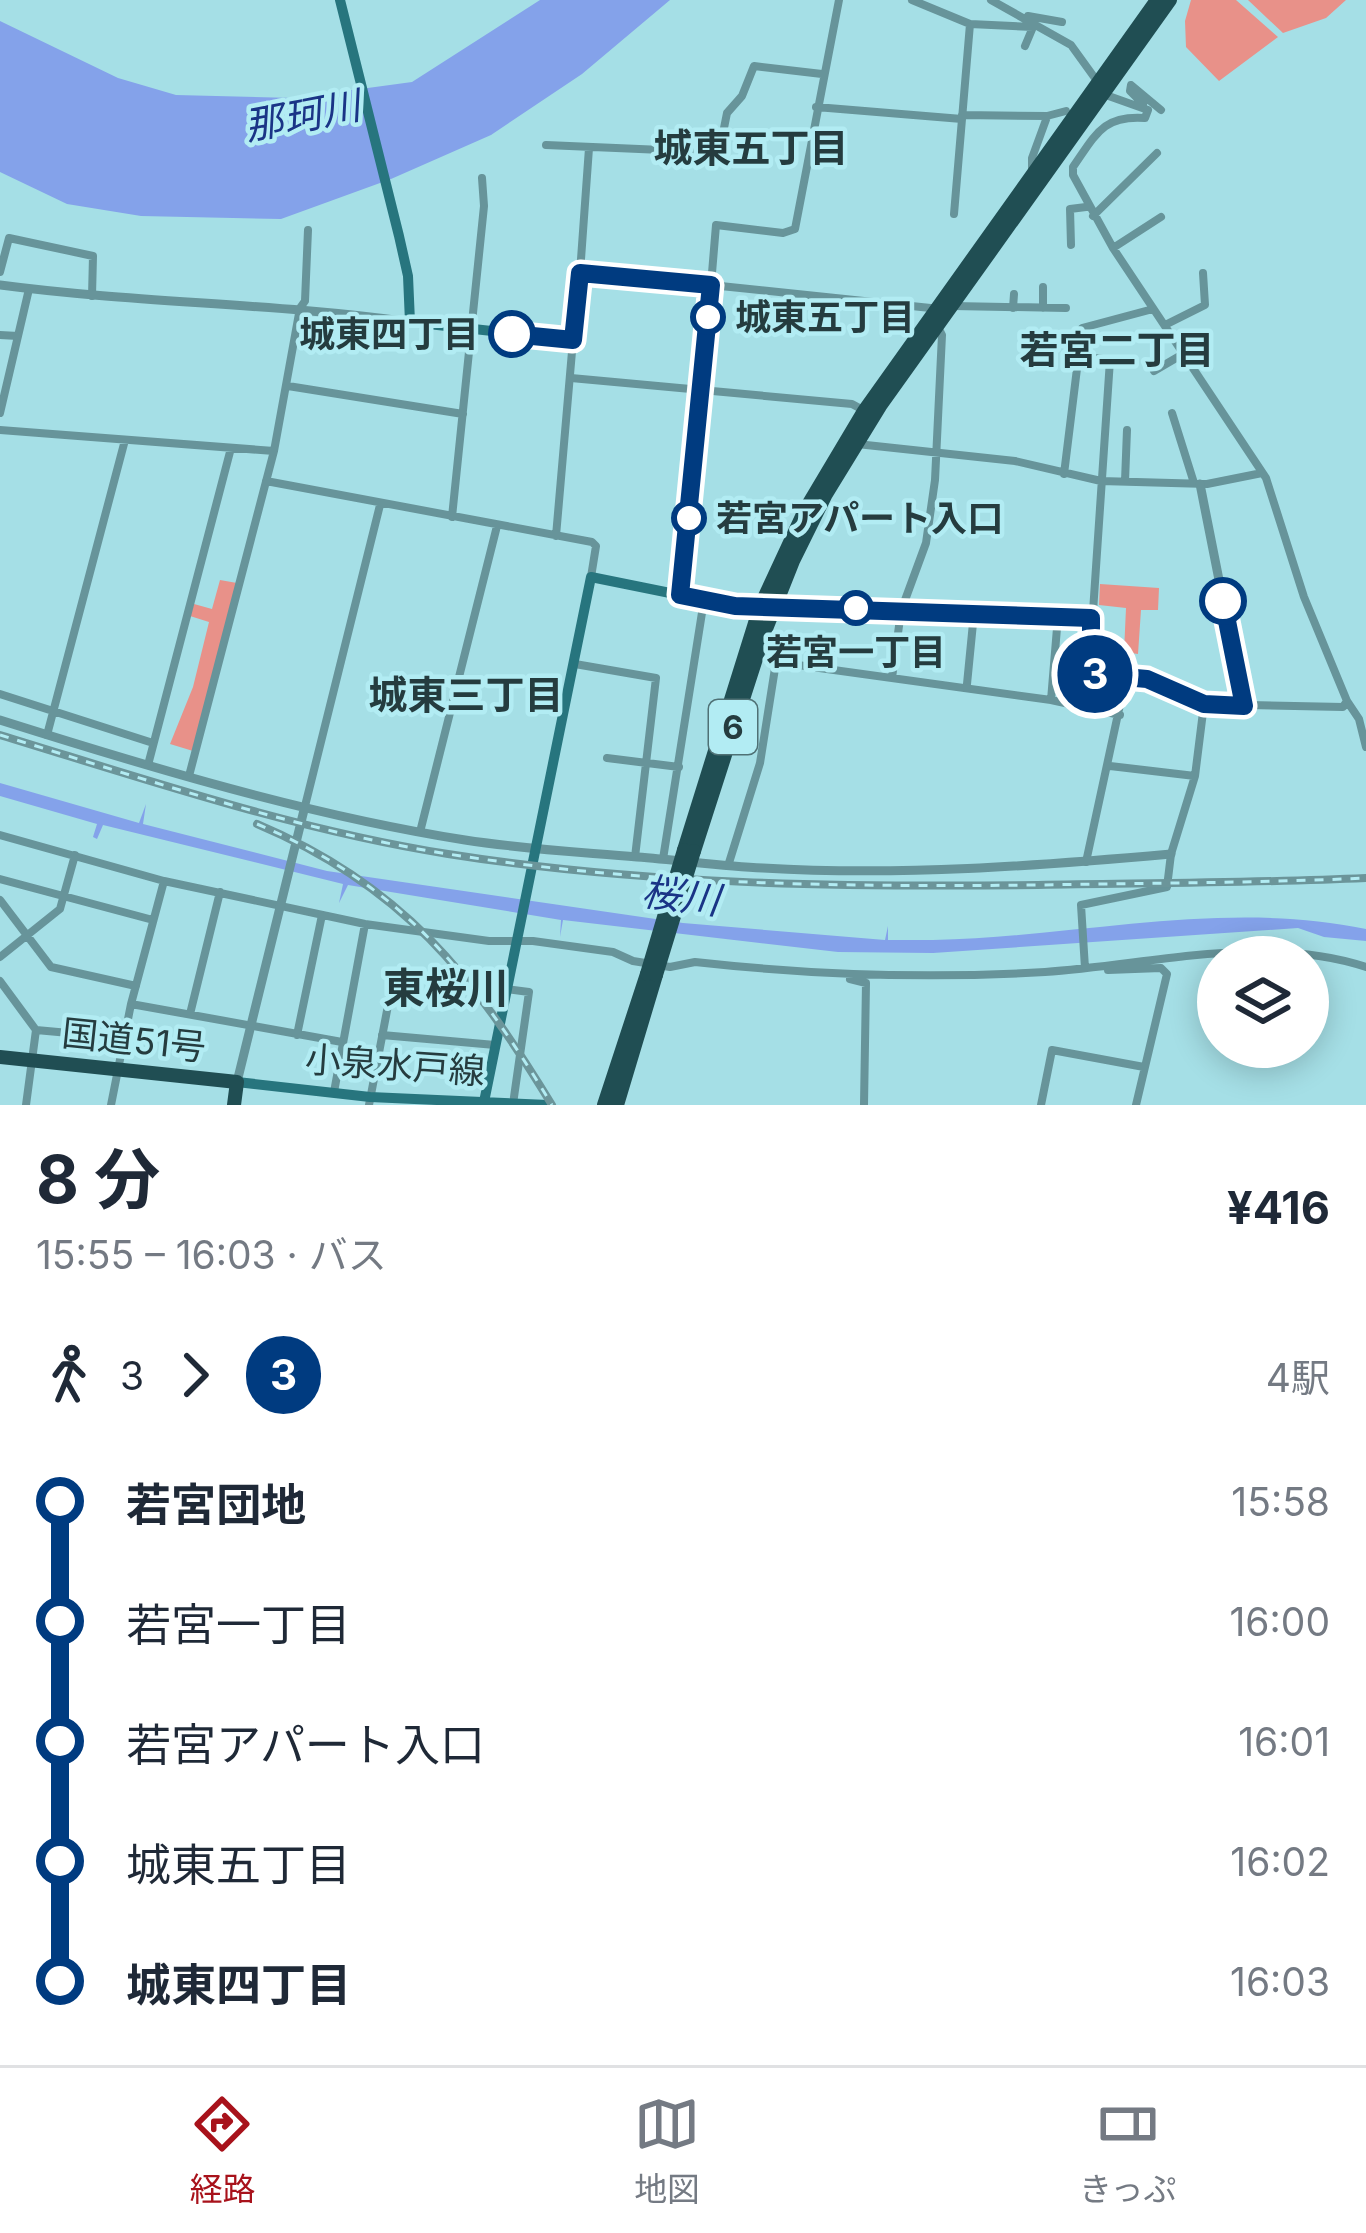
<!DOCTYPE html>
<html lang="ja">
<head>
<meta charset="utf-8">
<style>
	body { margin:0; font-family:Inter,"Noto Sans JP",sans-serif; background:#f2f2f3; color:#1f2937; height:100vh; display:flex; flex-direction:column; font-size:45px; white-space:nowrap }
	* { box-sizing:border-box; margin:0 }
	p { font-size:39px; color:#747a83 }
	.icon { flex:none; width:66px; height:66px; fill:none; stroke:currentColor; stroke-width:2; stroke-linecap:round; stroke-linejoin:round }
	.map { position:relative; height:1105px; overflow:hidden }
	.sheet { display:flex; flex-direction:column; background:#fff; flex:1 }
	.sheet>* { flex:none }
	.badge { padding:0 24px; border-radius:39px; font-size:42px; line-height:78px }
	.fabs { position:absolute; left:1197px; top:936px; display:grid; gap:24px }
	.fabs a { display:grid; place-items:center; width:132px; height:132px; border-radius:50%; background:#fff; box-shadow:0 6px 30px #0003; font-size:60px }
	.map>.badge { position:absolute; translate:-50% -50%; box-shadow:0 0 0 6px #fff }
	.legs { display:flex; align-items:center; gap:18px; height:132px; padding:0 36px; font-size:39px }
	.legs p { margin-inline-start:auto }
	.summary { display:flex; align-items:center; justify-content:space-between; height:204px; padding:0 36px }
	h1 { font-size:66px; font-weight:700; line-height:90px }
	ul { padding:0 36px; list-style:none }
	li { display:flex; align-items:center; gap:42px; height:120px; font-size:45px }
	li i { display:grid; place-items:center; width:18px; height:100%; margin:0 15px; background:currentColor }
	li i::after { content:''; width:30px; height:30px; margin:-15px; border:9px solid; border-radius:50%; background:#fff }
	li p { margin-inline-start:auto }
	li:first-child i { background:linear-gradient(#0000 50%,currentColor 0) }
	li:last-child i { background:linear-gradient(currentColor 50%,#0000 0) }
	.tabs { display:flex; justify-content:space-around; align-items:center; height:168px; border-top:3px solid #e0e1e3; background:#fff; font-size:33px; color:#747a83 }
	.tabs a { display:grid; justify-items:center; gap:6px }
	.tabs .on { color:#a8121b }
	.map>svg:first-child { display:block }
	.green { fill:#e89189 }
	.water { fill:#84a2ea }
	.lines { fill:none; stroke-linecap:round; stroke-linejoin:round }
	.minor { stroke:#67949a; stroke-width:8 }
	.tertiary { stroke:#67949a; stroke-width:9 }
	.secondary { stroke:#27757e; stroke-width:10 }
	.trunk { stroke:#204e53; stroke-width:14 }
	.rail-casing { stroke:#6b959a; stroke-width:8 }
	.rail { stroke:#b2ecf3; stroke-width:3; stroke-dasharray:9; stroke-linecap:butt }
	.trunk-bridge { stroke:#204e53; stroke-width:14 }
	.line-1-casing { stroke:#fff; stroke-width:27 }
	.line-1 { stroke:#003b80; stroke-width:18 }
	.stop-1-dot { fill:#fff; stroke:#003b80; stroke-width:6 }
	.labels { text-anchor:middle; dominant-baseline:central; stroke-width:9; stroke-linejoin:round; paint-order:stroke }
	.shield { fill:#b2ecf3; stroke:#4f7175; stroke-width:3 }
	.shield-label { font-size:33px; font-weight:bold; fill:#253c3f }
	.stop-label { font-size:36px; font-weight:bold; fill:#253c3f; stroke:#b2ecf3; text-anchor:start }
	.street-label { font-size:36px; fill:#253c3f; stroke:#b2ecf3 }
	.water-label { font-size:39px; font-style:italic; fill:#1a3486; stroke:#b2ecf3 }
	.neighbourhood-label { font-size:39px; font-weight:bold; fill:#253c3f; stroke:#b2ecf3 }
	.quarter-label { font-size:42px; font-weight:bold; fill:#253c3f; stroke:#b2ecf3 }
</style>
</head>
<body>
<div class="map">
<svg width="1366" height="1105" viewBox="0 0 1366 1105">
	<rect width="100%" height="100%" fill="#a5dfe6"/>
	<path class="green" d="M1191,0H1236L1278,37L1219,81L1186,47L1185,21Z
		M1248,0H1346L1326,18L1283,33Z
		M220,580L237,583L193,751L170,744L193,687L209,622L190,616L194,604L212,609Z
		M1100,584L1159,588L1158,610H1141L1138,654L1124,652L1126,608L1099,605Z"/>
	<path class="water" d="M540,0H670L582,74L491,135L391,179L281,219L141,216L67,204L0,172V21L118,78L176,95L294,98L412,82Z
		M0,783L139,823L146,804L143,824L327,871L683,923L885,940L888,926V940H933C1079,937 1223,899 1366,929V941L1324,937L1298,928L933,953L838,952L563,920L560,937L561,920L348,885L339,903L343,884L103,825L97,839L93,837L97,824L0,796Z"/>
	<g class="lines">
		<path class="minor" d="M839,0L795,229L783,233L716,225L711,285L940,309
			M912,0L970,24L954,214
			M991,0L1071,45L1097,81
			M1028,16L1062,22
			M970,24L1033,27L1025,46
			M1103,94L1148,110
			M1143,104L1130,91L1131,85L1161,110
			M816,107L962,119
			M962,115L1047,116L1066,111
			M546,145L709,152L720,148L727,113L742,96L754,66L822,74
			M1032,171V158L1047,117
			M1093,216L1157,153
			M1071,245L1070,209L1086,207
			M1113,248L1161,217
			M0,272L9,238L93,256L92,296
			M580,273L589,148
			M1043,287V308
			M953,306L1066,308
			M1013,308L1014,294
			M1165,325L1205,305L1203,273
			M0,335L18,336
			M1080,356L1110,360L1089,671L1147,679L1204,704L1343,707L1347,701L1304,597L1266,478L1113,248L1073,175V167C1096,134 1103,115 1145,118L1148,110
			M1154,371L1183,354
			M571,378L852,404L863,410
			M288,386L463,414
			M0,413L29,289
			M1172,413L1194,483
			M0,430L274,451
			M857,444L1015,461L1101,481L1207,484L1262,473
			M1064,474L1082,328L1153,309
			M266,481L592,542L596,546L591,577
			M1125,481L1127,430
			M452,517L484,206L482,178
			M556,536L573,340
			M680,595L760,607
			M775,605L1091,618
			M575,664L656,678L635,857
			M892,678L901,611L926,543L935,480L942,335L938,327
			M967,684L974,613
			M0,694L153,743
			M1051,700L1058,616
			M1347,701L1359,719L1366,747
			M47,735L125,440
			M607,758L679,767
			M148,765L231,448
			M1110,766L1195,776
			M189,776L274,451L300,308L305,301L308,230
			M305,806L380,505
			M420,832L497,526
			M0,835L164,881L365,924L489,941H533L613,952L633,961L670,967L695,962C812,975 927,979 1045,972C1151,965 1262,933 1366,967
			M663,859L704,600
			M1086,862L1126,677
			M728,866L760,763L776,662L1051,700L1120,715
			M0,879L153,920
			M0,900L51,967L136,986
			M0,957L60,909L75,855
			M1085,968L1081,905L1167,887L1171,854L1195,776L1204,704
			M1108,970L1161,968L1167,974L1136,1105
			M850,979L866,983L864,1105
			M0,981L36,1030L26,1105
			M131,1004L342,1042
			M190,1014L220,892
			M36,1030L124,1038
			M297,1035L322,915
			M382,1035L495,1045
			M334,1092L365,924
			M111,1105L131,1004L164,881
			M369,1105L394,974L529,992L513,1104
			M1041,1105L1052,1050L1144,1067"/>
		<path class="tertiary" d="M0,285C136,303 274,303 410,322
			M1200,484L1244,706
			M0,720C152,768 308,815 465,840C522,849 580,852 637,857C679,860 721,866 763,868C900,876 1036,866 1171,854
			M237,1082L305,806"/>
		<path class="secondary" d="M340,0L399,236L408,276L410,322L573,340L580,273L711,285L680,595L591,577L484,1102
			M237,1082L370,1097L548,1105"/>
		<path class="trunk" d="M684,850L760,607L805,510L864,411L1157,0
			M694,851L764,634L793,561L826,494L880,406L1170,0
			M0,1057L237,1082L234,1105
			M604,1105L647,974
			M617,1105L656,975"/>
		<defs>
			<path id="rail" d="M0,735C148,780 296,830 448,854C645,885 840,887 1038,885C1147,883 1257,883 1366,878
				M257,824C402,885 473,975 552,1105"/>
		</defs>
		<use href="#rail" class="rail-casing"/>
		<use href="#rail" class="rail"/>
		<path class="trunk-bridge" d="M647,974L684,850
			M656,975L694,851"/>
	</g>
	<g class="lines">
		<defs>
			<path id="line-1" d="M512,334L573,340L580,273L711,285L680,595L735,606L1091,618V674L1147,679L1204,704L1244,706L1223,601"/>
		</defs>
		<use href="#line-1" class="line-1-casing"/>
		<use href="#line-1" class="line-1"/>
	</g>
	<g class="stop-1-dot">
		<circle cx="708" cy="317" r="15"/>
		<circle cx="512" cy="334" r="21"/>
		<circle cx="689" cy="518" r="15"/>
		<circle cx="1223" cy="601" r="21"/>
		<circle cx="856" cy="608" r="15"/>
	</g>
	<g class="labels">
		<rect class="shield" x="709" y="700" width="48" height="54" rx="9"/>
		<g class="shield-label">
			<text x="733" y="727">6</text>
		</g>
		<g class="stop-label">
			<text x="735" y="317">城東五丁目</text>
			<text x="479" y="334" text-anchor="end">城東四丁目</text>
			<text x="716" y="518">若宮アパート入口</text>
			<text x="856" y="652" text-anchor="middle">若宮一丁目</text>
		</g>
		<g class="street-label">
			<text transform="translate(134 1040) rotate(6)">国道51号</text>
			<text transform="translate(395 1065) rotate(4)">小泉水戸線</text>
		</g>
		<g class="water-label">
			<text transform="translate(302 115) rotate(-11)">那珂川</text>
			<text transform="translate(681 895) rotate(7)">桜川</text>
		</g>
		<g class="neighbourhood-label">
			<text x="751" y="147">城東五丁目</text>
			<text x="1117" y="349">若宮二丁目</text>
			<text x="466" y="694">城東三丁目</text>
		</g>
		<g class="quarter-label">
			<text x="446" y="987">東桜川</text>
		</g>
	</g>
</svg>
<div class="fabs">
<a><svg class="icon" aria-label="layers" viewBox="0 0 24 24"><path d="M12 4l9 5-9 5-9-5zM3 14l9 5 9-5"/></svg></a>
</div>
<b class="badge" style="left:1095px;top:674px;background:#003b80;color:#fff">3</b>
</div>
<section class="sheet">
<div class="summary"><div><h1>8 分</h1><p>15:55 – 16:03 · バス</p></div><b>¥416</b></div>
<div class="legs"><svg class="icon" aria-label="walk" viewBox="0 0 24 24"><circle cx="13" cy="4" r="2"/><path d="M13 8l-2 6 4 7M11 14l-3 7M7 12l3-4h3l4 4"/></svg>3<svg class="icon" aria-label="forward" viewBox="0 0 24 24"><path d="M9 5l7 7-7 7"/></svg><b class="badge" style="background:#003b80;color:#fff">3</b><p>4駅</p></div>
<ul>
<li><i style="color:#003b80"></i><b>若宮団地</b><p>15:58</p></li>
<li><i style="color:#003b80"></i><span>若宮一丁目</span><p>16:00</p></li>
<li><i style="color:#003b80"></i><span>若宮アパート入口</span><p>16:01</p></li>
<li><i style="color:#003b80"></i><span>城東五丁目</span><p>16:02</p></li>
<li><i style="color:#003b80"></i><b>城東四丁目</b><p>16:03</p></li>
</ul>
</section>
<nav class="tabs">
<a class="on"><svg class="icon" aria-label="directions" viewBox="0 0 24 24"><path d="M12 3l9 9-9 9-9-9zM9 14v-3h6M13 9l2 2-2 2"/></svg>経路</a>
<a><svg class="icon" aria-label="map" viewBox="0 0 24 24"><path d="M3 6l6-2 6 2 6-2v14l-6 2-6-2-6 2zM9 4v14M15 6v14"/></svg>地図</a>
<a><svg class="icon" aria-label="tickets" viewBox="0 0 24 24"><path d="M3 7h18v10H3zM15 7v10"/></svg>きっぷ</a>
</nav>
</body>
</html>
